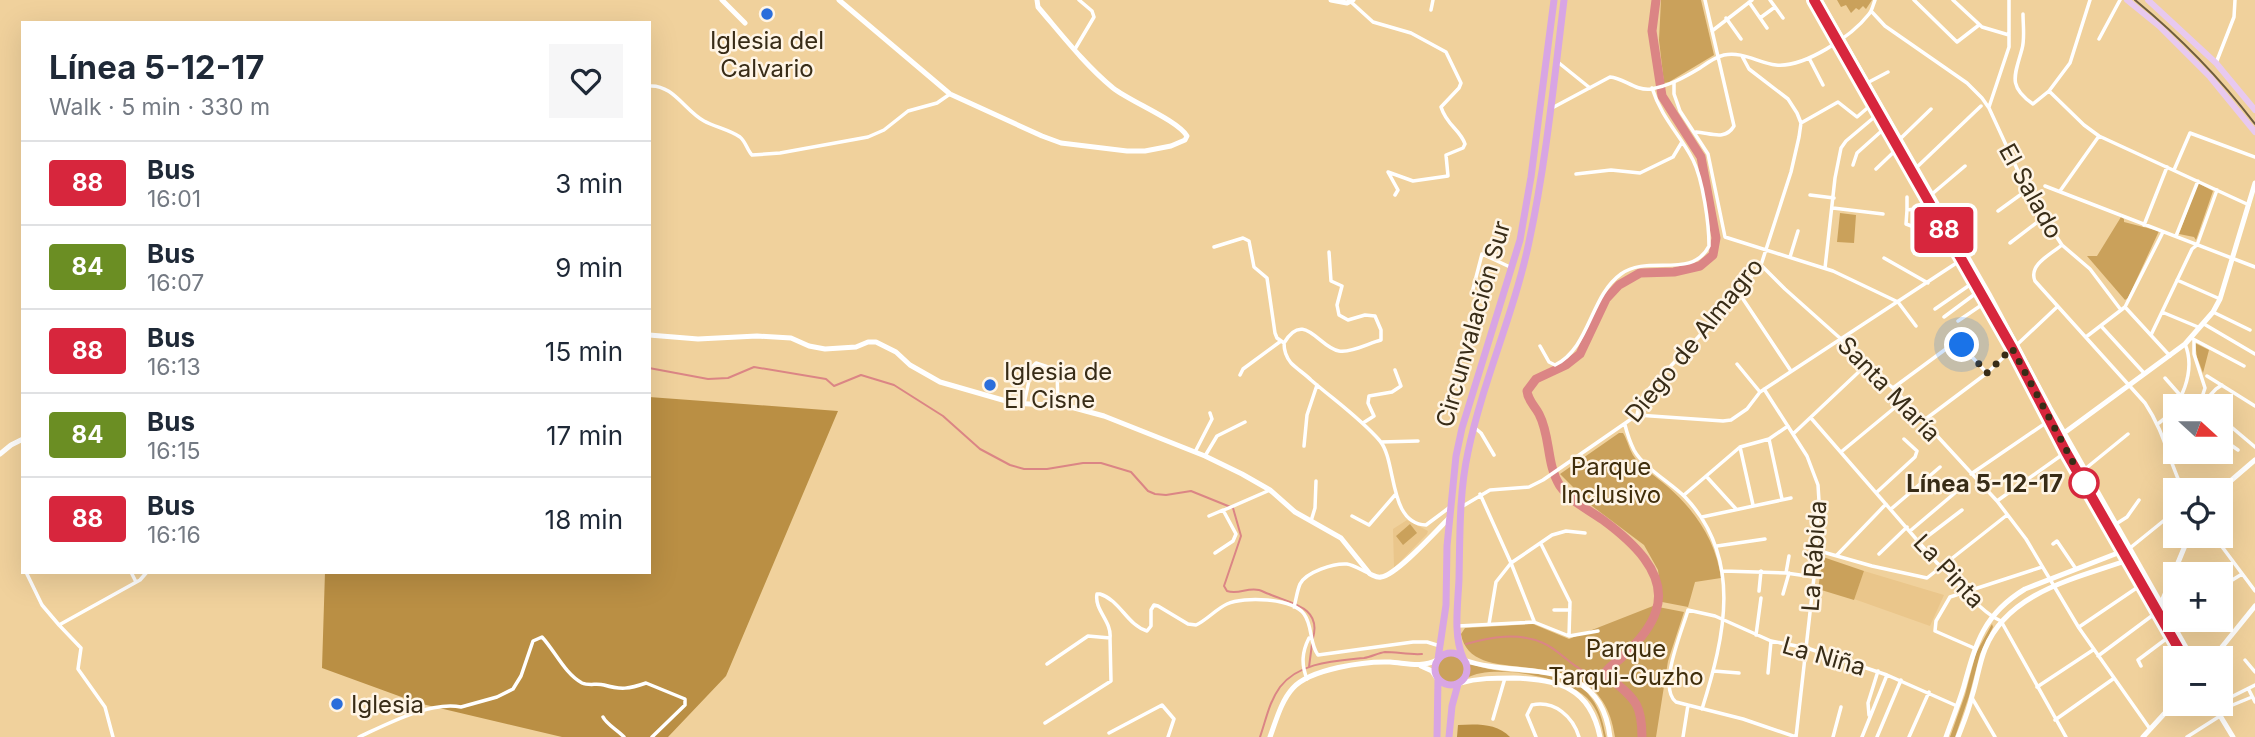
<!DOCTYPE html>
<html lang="en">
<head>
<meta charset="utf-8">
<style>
	body { margin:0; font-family:Inter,sans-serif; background:#f6f6f7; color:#1f2937; height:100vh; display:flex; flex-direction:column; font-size:26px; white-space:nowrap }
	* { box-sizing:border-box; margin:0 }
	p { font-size:23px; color:#747a83 }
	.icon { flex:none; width:38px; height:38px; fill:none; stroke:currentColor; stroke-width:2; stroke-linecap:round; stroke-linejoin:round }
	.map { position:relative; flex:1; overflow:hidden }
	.panel { position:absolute; left:21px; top:21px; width:630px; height:553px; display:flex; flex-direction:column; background:#fff; border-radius:0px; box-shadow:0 7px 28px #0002 }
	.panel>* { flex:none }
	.badge { padding:0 14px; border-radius:5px; font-size:24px; line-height:46px }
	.needle { width:46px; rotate:111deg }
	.tools { position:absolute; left:2163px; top:394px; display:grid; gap:14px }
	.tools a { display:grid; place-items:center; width:70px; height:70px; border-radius:0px; background:#fff; box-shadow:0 7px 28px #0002; font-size:35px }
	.you { position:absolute; width:35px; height:35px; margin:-18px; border:5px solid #fff; border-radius:50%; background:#1a73e8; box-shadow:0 0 0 10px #1a73e833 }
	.map>.badge { position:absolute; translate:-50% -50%; box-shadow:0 0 0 4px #fff }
	.round { display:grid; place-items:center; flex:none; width:74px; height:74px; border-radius:0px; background:#f6f6f7 }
	.overview { display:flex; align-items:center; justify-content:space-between; height:119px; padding:0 28px }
	h1 { font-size:33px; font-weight:700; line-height:52px }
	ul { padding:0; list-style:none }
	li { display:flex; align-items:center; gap:21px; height:84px; padding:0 28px; border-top:2px solid #e0e1e3 }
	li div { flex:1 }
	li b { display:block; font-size:26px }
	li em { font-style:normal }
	li .badge { min-width:77px; font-weight:700; text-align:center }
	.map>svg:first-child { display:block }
	.built { fill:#eac68b }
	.green { fill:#caa15b }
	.forest { fill:#ba8f44 }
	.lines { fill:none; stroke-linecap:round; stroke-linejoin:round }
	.stream { stroke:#db8585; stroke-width:2 }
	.river { stroke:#db8585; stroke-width:9 }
	.street { stroke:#fff; stroke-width:3.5 }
	.secondary { stroke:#fff; stroke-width:5 }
	.primary { stroke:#e8c9ef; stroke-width:6 }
	.highway { stroke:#d8a5e4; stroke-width:7 }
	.tram { stroke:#6e5c3e; stroke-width:2 }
	.line-casing { stroke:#fff; stroke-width:16 }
	.line { stroke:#d7263d; stroke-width:10 }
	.walk { stroke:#382c17; stroke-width:7; stroke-dasharray:0 12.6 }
	.poi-dot { fill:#2b6edb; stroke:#fff5e6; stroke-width:2.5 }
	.stop-dot { fill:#fff; stroke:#d7263d; stroke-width:3.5 }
	.labels { text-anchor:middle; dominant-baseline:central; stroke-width:5; stroke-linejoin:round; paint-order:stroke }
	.poi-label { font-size:24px; fill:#382c17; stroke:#fff5e6; text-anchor:start }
	.street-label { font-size:24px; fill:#382c17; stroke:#fff5e6 }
	.park-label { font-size:24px; fill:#402e0c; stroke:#fff5e6 }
	.stop-label { font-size:24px; font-weight:bold; fill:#382c17; stroke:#fff5e6; text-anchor:end }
</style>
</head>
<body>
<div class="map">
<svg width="2255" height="737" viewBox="0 0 2255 737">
	<rect width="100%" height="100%" fill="#f0d19c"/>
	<path class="built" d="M1407,520L1428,531L1427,534L1394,568L1393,529Z
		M1864,571L1944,595L1930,626L1854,599Z"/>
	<path class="green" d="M1661,0H1701L1714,55L1669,82L1664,83L1659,40Z
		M1837,0H1872L1866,9L1863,6L1859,10L1856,8L1851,13L1846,5L1841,7Z
		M2198,183L2213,191L2196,240L2194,237L2179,234Z
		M1840,213L1856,215L1854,243L1837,242Z
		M2121,217L2124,219V222L2159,231L2128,298L2125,300L2087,256H2097Z
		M2195,343L2209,350L2203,373L2197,357Z
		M1619,433H1623C1628,441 1629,450 1635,458C1643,469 1657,477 1667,486C1695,510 1716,541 1721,578L1695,582L1688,607L1662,602L1658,570L1644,545L1592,506L1560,474Z
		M1410,524L1417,533L1403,545L1396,536Z
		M1823,557L1864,571L1854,600L1818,589Z
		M1653,606L1684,612L1668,661L1656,737H1615C1600,629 1472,697 1461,634L1465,628L1533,624L1569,639Z
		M1992,624L1993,627L1980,654L1969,696L1955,737H1950L1965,695L1976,653Z
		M1436 669a14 14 0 1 1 28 0a14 14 0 1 1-28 0Z
		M1467,662C1522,687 1592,649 1606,737H1604C1601,722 1598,709 1587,698C1566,677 1492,663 1467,678L1469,672Z"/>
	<path class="forest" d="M649,397L838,411L726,676L668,737H562L418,703L322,668L325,572H649Z
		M1458,725C1476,724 1497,723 1510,737H1457Z"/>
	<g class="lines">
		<path class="stream" d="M649,368L708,379L728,378L754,367L826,379L834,386L861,375L894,385L943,416L980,449L1010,465L1024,469H1047L1083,463H1101L1131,472L1148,491L1155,494L1166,495L1191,491L1233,508L1241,536L1224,586L1227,591C1239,595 1247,587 1259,590C1263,591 1265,593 1269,594C1289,603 1322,606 1313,638
			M1466,644C1491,637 1518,632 1543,643C1565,652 1578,679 1605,673
			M1309,667L1312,644
			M1260,737C1266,720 1269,702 1280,687C1299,662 1335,661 1364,658C1371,657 1378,653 1385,652C1397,652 1410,655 1422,654"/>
		<path class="river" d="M1642,737C1642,698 1631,698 1605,673C1610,665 1618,662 1624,655C1636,644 1651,627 1656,611C1669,573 1630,540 1603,520C1588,509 1571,502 1560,486C1546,464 1551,437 1539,414C1535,406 1528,401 1527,391L1536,379L1566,365L1580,354L1606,299L1619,285L1640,273L1674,272L1700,266L1713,255L1716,238L1701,157L1662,96L1652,31L1656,0"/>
		<path class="street" d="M1770,0L1783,18
			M1914,0L1957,42L1979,25
			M1953,0L1982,27L2009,35
			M1351,2L1373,22L1411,33L1446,52L1461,83L1459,88L1441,107C1447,126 1460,129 1465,144L1463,148L1446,155L1448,176L1413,181L1388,172L1398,190L1395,195
			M1749,2L1767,28
			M1431,10L1433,0
			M1872,12L1885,26L1967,83L1982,98L1989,108L2030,197L2062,245C2051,254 2028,265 2035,281L2145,403C2165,433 2168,459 2183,490
			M2023,14C2023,25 2025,39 2022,49C2015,75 2007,86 2033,104L2049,91L2070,63L2090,0
			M1726,18L1741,39
			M1760,18L1775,7
			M1712,31L1752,0
			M2099,39L2120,0
			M1075,49L1094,17L1092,11L1079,0
			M1809,58L1823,85
			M1559,63L1590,88
			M2216,63L2234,17L2235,0
			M1674,82V94L1680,111L1708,154L1725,237L1833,271L1898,302L1916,326
			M1867,83L1888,72
			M649,86C673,84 685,111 704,121C715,127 730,130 740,137C746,142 747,150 752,155L780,153L868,137L884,130L908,111L937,103L950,94
			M2049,91L2084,125L2099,136L2249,205
			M1989,107L2009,47V0
			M1552,108L1610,77C1624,78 1635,91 1651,89C1669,86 1685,77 1700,68C1707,63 1715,57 1724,55C1742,51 1759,63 1776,65C1804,68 1852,36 1869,14C1872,11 1873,5 1875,0
			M1801,123L1838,102L1857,117L1872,104
			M1696,132C1711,133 1725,141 1734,126L1705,0
			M1900,139L1931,109
			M1853,165L1857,153L1886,127
			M1916,168L1981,106
			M1876,169L1898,148
			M2174,170L2190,133L2255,157
			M1576,174L1611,170L1640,173L1673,157L1682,142
			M2045,186L2255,267
			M2060,191L2099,136
			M1932,194L1965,166
			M1810,195L1834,198
			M1833,208L1883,214
			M1907,210V197
			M1998,211L2027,190
			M2144,225L2167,167
			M1925,231L1906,224L1907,210L1931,207
			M2176,236L2198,181
			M2010,243L2044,217
			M2062,245L2090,269L2121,310
			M1214,247L1243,238L1249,241L1254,267L1267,278L1275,333L1277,338L1284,343
			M1329,252L1331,281L1342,286L1337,305L1339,315L1348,320L1365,315L1375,316L1381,330V340C1369,343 1351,353 1339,351C1319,348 1304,309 1284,343C1284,350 1286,357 1291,363C1297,369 1305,374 1311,380C1334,400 1360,418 1380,441C1397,461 1388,524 1426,525L1450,507
			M1790,257L1798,231
			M1884,258L1928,283
			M1761,265L1785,289L1841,339L1852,354L1893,388L1997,501L2026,539L2079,628L2150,729
			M1825,268L1835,178L1841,148L1846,141L1878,114
			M2177,280L2220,299
			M1473,289L1482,254L1510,267
			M1739,293L1791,371
			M2125,307L2170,356
			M1935,309L1974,282
			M2162,312L2198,327
			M2213,312L2250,330
			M1944,317L1979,291
			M1958,321L1986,302
			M2204,324L2255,354
			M2101,326L2144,373
			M2151,335L2192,249L2197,245L2217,190
			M2086,337L2125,307L2163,232
			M2193,339L2244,366
			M2194,340V354L2205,388L2199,406
			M1540,346L1549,362L1555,365C1590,348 1590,296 1621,274C1648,254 1692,280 1709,246C1709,224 1703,180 1693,160C1679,133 1662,119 1652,88
			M1737,364L1760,392
			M1240,375L1243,369L1281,341
			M2207,376L2255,406
			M2165,378L2180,395
			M1893,388L1954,343L1958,342L1987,373
			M1764,389L1807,456L1818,485L1819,501L1814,577L1796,737
			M1024,404L1032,367L1036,363L1057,370L1058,406
			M2201,405L2216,389L2222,385
			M1637,415L1723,421L1731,420L1747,409L1760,392L1961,260
			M1811,418L1937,563C1959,580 1976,610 2001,621L2066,737
			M1923,421L1987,373L2057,307
			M2231,422L2229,425L2255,447
			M1363,423L1374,416L1368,403L1369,396L1392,392L1401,386L1395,370
			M2159,423C2182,407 2196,370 2185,344
			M1625,425C1627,433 1630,442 1634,450C1643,467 1671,483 1685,497C1743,558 1725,636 1702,709
			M1475,428L1481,433L1494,455
			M1793,434L1865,366
			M2221,438L2238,450
			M1769,439L1782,499
			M1381,442L1418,441
			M1304,446L1307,415L1317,385
			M1740,447L1753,505
			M1195,452L1212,419L1210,413
			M1841,452L1904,400
			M1205,456L1217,436L1245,422
			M2085,469L2128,434
			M1971,474L2050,420
			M1706,476L1736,509
			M1877,492L1915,457L1917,451L1904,439
			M1480,494L1511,563L1534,621
			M1684,495L1740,447L1769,439L1788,426
			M1997,501L2066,452
			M1463,506L1490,490L1529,487L1543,480L1637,415L1640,401L1647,391L1724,310L1761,265L1791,172L1799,137L1801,123L1797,113L1788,99L1749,69L1742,56
			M1891,509L1940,467
			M1224,510L1270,490
			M1209,516L1223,510L1236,534L1233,541L1215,553
			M1352,516L1369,525L1395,495
			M1702,517L1791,498
			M1311,521L1315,508L1316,481
			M2116,524L2127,517L2139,500
			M1910,531L1956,492
			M2214,536L2255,591
			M1920,542L1962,510
			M1541,544L1570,602L1569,636
			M2053,544L2057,541L2076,569
			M1717,546L1765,539
			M2130,548L2172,514
			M1816,550L1872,566L1927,578L2007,515
			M1879,554L1907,527
			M1837,555L1886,504
			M1723,571L1786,573L1814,577
			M26,572L42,605L59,625
			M131,572L136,582
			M1786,573L1789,556
			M2221,587L2242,574
			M1759,591L1761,571
			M1783,594L1789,573
			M1294,607C1296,600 1297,591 1300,584C1306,572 1334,563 1347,564C1354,565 1361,570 1368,573
			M1554,610H1570
			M2169,618L2175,614
			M1489,624L1496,582L1511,563L1552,535L1566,531L1585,533
			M1458,626L1534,622L1569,636L1598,631
			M2079,627L2141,585
			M1756,635L1761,598
			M1974,648L1935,631L1936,621L1950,597L2042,567
			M2098,656L2157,612
			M2245,660L2255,672
			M1047,664L1088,636L1110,638C1112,621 1094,610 1097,594H1100C1120,600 1127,625 1147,631L1151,626V610L1154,605L1158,606L1188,624L1196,625C1207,620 1216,609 1227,604C1244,596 1292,598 1304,614C1313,626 1309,643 1318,655L1413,642H1427L1440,646
			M2141,666L2138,660L2170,636
			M1714,671L1739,673
			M1768,673L1771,641
			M1307,679C1301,664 1302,652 1309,638
			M2037,687L2093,650
			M2249,690L2255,702
			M1972,698L1995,737
			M2221,702L2255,685
			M2218,711L2252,697
			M1869,715L1868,703L1878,671
			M603,717C607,725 618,730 624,737
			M1493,719L1505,678
			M2055,720L2113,679
			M1045,723L1111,681L1110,638
			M1109,733L1162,705L1174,719L1168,737
			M113,737L105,707L78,669L81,648L59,625L140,580L147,572
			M359,737C387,724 430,701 461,707L497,697L513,689L521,676L533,641L542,637C555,651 565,674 582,683C589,686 597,683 604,685C621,690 629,689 646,683L685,699V705L652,737
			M1536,737L1527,715L1532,705C1555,700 1573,717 1579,737
			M1683,737L1688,705
			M1796,737L1743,719L1676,702C1657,687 1683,629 1688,610L1715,616L1771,641L1807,648L1887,675L1957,706
			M1833,737L1841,707
			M1862,737L1887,675
			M1877,737L1901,680
			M1909,737L1929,692
			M2187,737L2220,716"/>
		<path class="secondary" d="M722,0L745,23
			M839,0L950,94L1042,136L1061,143L1127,151H1145L1171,146L1185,140L1187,136C1177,120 1131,102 1113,88C1085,65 1062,35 1038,7L1037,0
			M1331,0L1347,3L1353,0
			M1814,0L2012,348L2066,451L2184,658
			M1820,0L1989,294L2050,408L2192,658
			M649,335L698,339L757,336L791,338L809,346L825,349L856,347L868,342H876L896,352L910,365L940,382L1013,403L1067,406L1104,416L1205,456L1242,474L1270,490L1295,512L1341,538L1370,574C1373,575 1377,578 1381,577C1396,576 1438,529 1450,517
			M2064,433L2185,344L2213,312L2220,299L2255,183
			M0,454L11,445L23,439
			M2220,490L2255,460
			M2161,604L2189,536
			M2213,658L2255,606
			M1464,660C1519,680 1600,652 1610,737
			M1421,666L1432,671L1436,677
			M1460,683C1478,678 1495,678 1514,678C1559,680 1590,687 1600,737
			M2213,704L2233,737
			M1270,737C1276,721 1281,701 1293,688C1310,669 1365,661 1390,662C1406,663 1422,668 1437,660
			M1946,737C1952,720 1959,703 1964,686C1976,642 1984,614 2025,589L2123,551
			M1958,737C1963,724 1969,710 1972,696C1977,681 1979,664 1985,649C2008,591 2078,578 2131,559
			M2143,737L2175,702"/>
		<path class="primary" d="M2127,0L2159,26L2210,77L2255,132
			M2148,0L2216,63L2255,110"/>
		<path class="highway" d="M1435 669a16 16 0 1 1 32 0a16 16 0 1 1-32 0Z
			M1463,658C1453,635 1458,604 1459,579C1460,537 1459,493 1468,452C1483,380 1514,314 1529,242C1546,163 1554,81 1564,0
			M1438,659L1446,605L1447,546L1456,456L1462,428L1520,240L1531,177L1554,0
			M1437,737L1438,679
			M1449,737L1452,706L1458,684"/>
		<path class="tram" d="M2135,0C2180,37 2220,78 2255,124"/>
	</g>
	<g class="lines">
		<defs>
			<path id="line" d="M1814,0L2012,348L2066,452L2184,658"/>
		</defs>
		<use href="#line" class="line-casing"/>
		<use href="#line" class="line"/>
		<path class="walk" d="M1962,345L1987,373L2012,348L2084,483"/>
	</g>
	<g class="poi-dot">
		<circle cx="767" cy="14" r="7"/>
		<circle cx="990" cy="385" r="7"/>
		<circle cx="337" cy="704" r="7"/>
	</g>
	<circle class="stop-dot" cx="2084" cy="483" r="14"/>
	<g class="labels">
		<g class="poi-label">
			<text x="767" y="40" text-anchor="middle">Iglesia del<tspan x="767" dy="28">Calvario</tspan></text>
			<text x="1004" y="371">Iglesia de<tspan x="1004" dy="28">El Cisne</tspan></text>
			<text x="351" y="704">Iglesia</text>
		</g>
		<g class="street-label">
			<text transform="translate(2031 191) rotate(61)">El Salado</text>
			<text transform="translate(1473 324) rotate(-74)">Circunvalación Sur</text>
			<text transform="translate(1694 340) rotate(-51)">Diego de Almagro</text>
			<text transform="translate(1889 389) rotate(46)">Santa María</text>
			<text transform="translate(1814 556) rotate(-86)">La Rábida</text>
			<text transform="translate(1949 571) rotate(47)">La Pinta</text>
			<text transform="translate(1824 656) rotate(16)">La Niña</text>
		</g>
		<g class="park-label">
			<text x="1611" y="466">Parque<tspan x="1611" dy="28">Inclusivo</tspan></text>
			<text x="1626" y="648">Parque<tspan x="1626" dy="28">Tarqui-Guzho</tspan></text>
		</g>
		<g class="stop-label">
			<text x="2063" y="483">Línea 5-12-17</text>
		</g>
	</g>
</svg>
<div class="tools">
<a><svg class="needle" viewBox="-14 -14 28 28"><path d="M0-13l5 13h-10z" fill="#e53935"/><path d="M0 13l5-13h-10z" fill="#747a83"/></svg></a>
<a><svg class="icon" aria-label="locate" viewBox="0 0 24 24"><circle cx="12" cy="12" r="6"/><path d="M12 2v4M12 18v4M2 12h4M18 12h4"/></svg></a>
<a>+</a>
<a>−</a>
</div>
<div class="you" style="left:1962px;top:345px"></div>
<b class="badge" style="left:1944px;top:230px;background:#d7263d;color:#fff">88</b>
<section class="panel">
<div class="overview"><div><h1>Línea 5-12-17</h1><p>Walk · 5 min · 330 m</p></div><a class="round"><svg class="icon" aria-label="heart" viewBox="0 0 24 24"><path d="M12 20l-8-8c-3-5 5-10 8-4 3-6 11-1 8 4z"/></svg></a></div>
<ul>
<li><span class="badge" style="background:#d7263d;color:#fff">88</span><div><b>Bus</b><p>16:01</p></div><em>3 min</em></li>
<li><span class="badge" style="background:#6b8e23;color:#fff">84</span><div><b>Bus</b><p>16:07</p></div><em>9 min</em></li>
<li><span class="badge" style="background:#d7263d;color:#fff">88</span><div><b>Bus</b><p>16:13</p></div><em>15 min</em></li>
<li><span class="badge" style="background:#6b8e23;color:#fff">84</span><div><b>Bus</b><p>16:15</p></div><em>17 min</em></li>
<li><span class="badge" style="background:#d7263d;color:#fff">88</span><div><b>Bus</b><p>16:16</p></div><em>18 min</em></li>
</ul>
</section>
</div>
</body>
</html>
